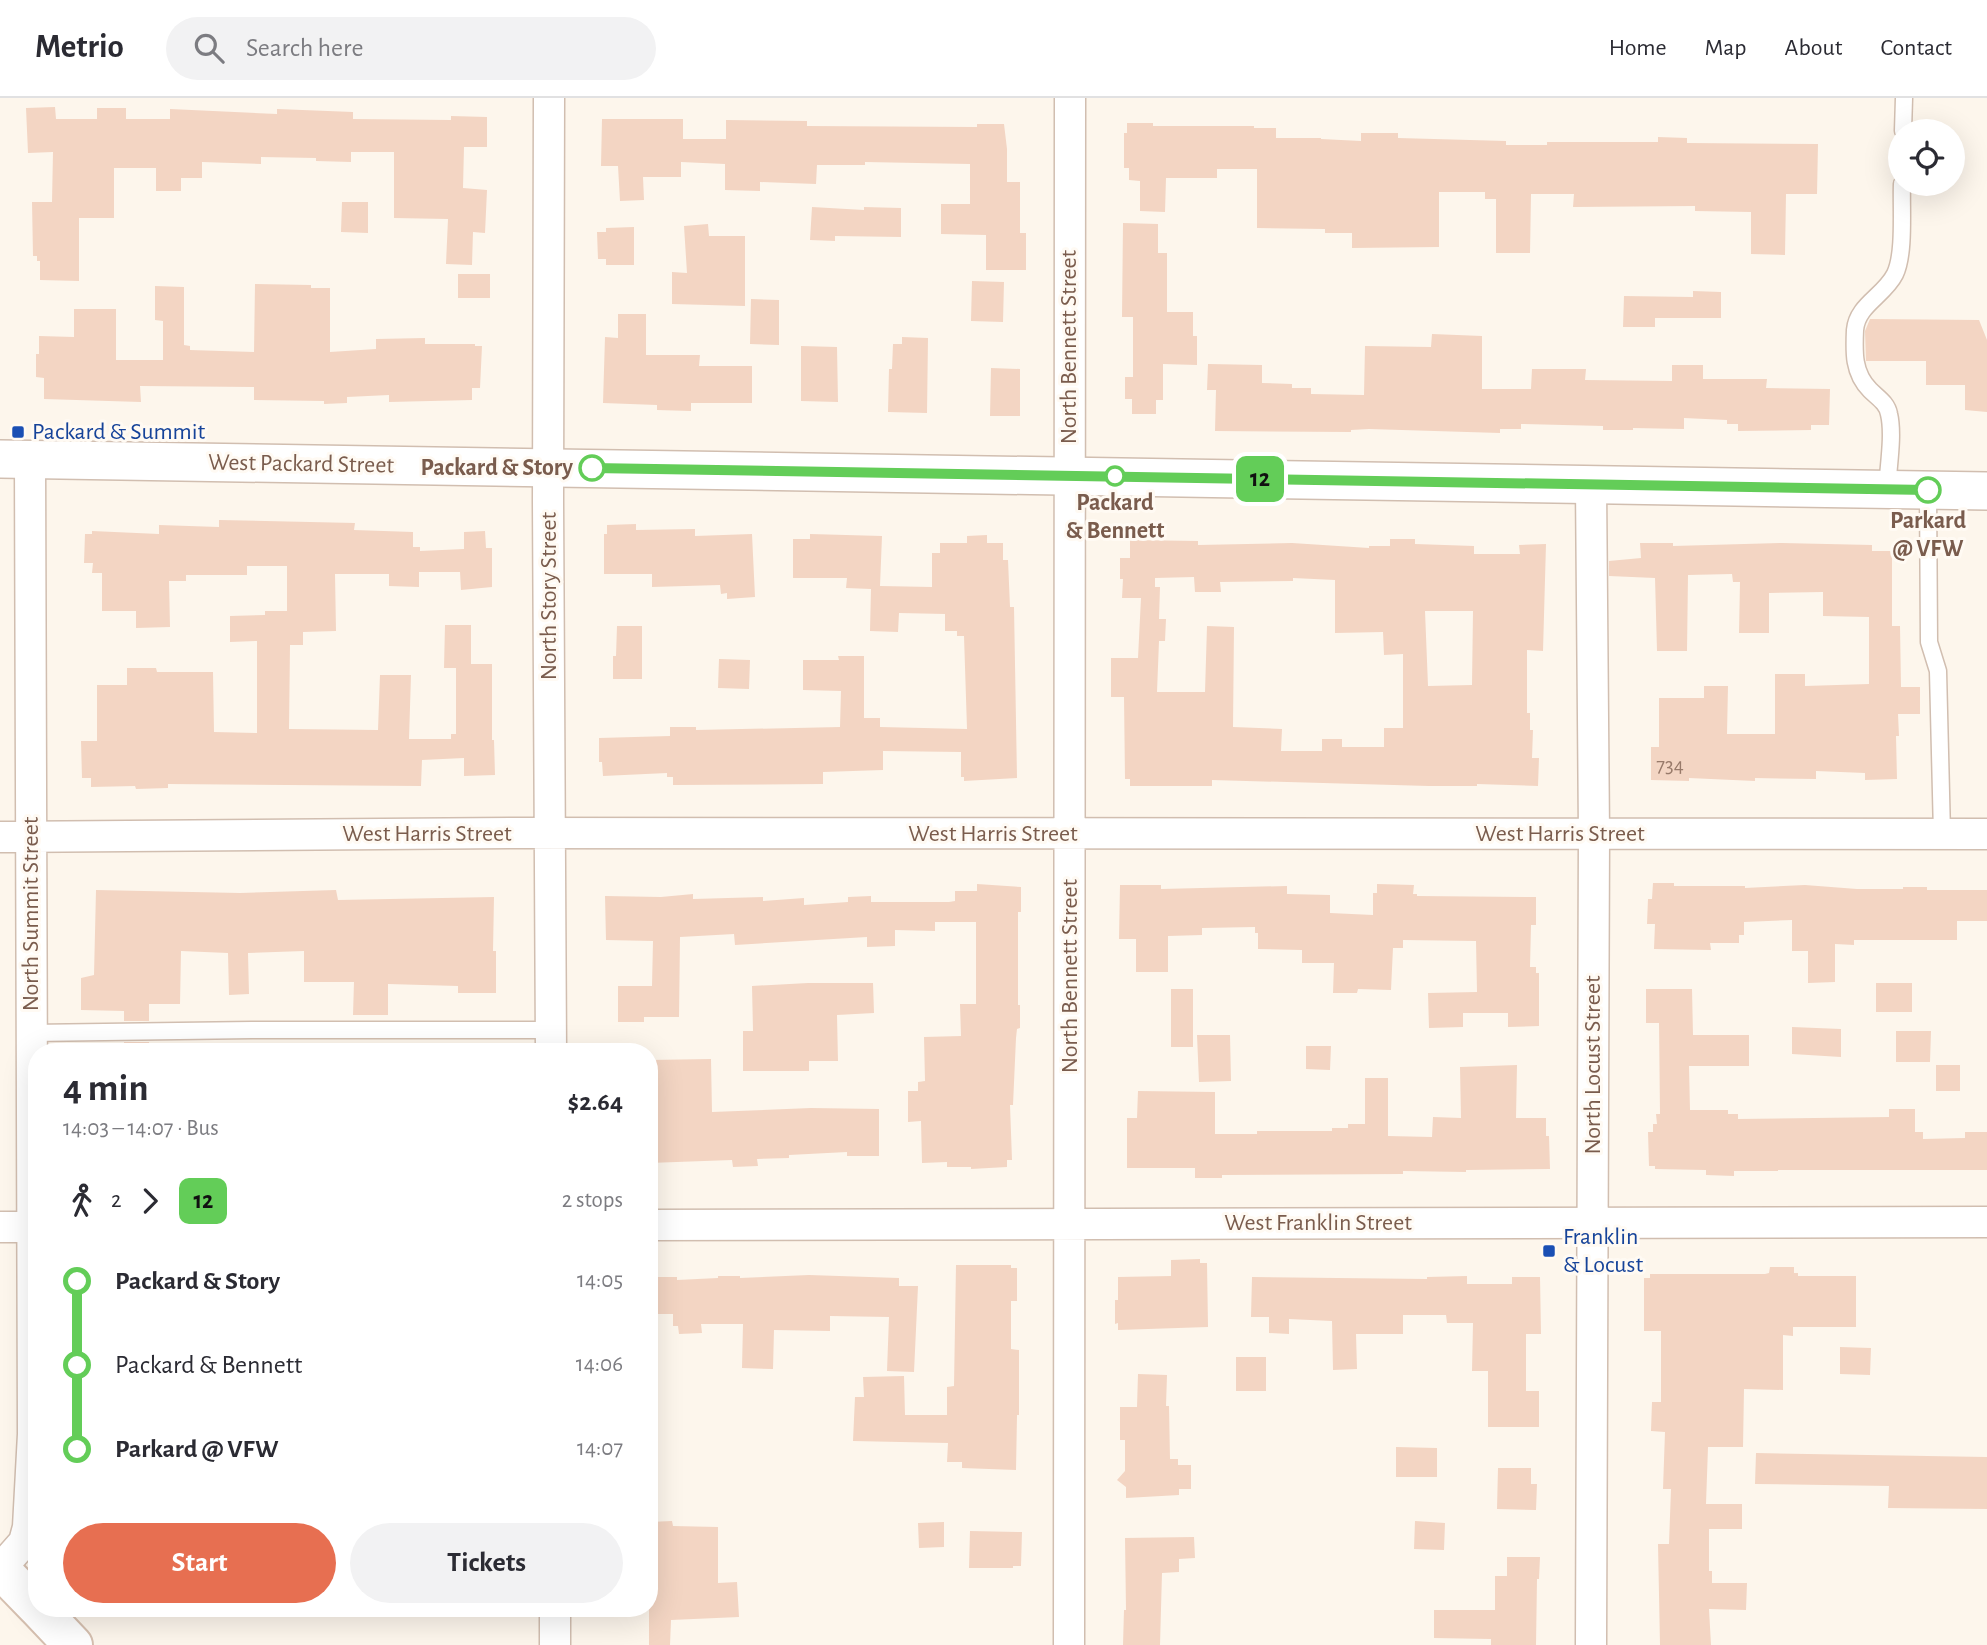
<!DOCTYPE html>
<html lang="en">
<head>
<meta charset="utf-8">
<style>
	body { margin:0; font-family:"Alegreya Sans",sans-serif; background:#f2f2f3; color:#2b2b33; height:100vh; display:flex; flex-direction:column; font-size:26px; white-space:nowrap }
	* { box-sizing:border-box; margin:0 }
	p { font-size:23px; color:#7c7c81 }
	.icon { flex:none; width:38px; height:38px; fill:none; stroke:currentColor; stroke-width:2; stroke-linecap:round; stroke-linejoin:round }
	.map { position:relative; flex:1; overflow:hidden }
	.side { position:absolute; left:28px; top:945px; width:630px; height:574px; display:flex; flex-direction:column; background:#fff; border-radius:28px; box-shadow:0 7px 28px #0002 }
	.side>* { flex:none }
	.badge { padding:0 14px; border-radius:10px; font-size:24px; line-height:46px }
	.tools { position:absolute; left:1888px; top:21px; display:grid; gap:14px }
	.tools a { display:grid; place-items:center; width:77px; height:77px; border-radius:50%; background:#fff; box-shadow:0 7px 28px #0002; font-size:35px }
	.map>.badge { position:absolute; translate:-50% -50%; box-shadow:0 0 0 4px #fff }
	.legs { display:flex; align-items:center; gap:10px; height:77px; padding:0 35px; font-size:23px }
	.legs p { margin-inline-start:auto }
	.headline { display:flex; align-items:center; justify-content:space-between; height:119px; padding:0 35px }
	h1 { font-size:38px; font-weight:700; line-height:52px }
	.button { display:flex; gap:14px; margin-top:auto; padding:14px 35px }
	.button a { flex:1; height:80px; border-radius:42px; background:#e76f51; color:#fff; font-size:28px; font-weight:700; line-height:80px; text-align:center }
	.button a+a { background:#f2f2f3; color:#2b2b33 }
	ul { padding:0 35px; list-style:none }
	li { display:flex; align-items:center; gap:24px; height:84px; font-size:26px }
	li i { display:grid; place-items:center; width:10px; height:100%; margin:0 9px; background:currentColor }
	li i::after { content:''; width:18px; height:18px; margin:-9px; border:5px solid; border-radius:50%; background:#fff }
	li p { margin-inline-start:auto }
	li:first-child i { background:linear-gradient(#0000 50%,currentColor 0) }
	li:last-child i { background:linear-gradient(currentColor 50%,#0000 0) }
	header { display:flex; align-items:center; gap:42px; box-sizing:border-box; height:98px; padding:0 35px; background:#fff; border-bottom:2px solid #e1e1e2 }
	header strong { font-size:33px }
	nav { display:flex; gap:38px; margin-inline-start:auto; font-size:24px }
	.search { width:490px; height:63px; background:#f2f2f3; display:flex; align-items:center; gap:18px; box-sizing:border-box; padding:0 24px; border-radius:38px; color:#7c7c81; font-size:26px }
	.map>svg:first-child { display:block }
	.building { fill:#f3d5c3; fill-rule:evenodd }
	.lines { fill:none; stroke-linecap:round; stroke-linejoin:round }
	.service-casing { stroke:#d1beb0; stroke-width:19 }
	.minor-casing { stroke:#d1beb0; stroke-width:33 }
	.tertiary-casing { stroke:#d1beb0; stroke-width:40 }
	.secondary-casing { stroke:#d6c0b0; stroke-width:42 }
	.service { stroke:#fff; stroke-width:16 }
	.minor { stroke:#fff; stroke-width:30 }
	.tertiary { stroke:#fff; stroke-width:37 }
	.secondary { stroke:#fff; stroke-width:38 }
	.line-1-casing { stroke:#fff; stroke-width:16 }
	.line-1 { stroke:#63cd58; stroke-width:10 }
	.transit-dot { fill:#1a4fb4; stroke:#fffaf3; stroke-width:2.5 }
	.stop-1-dot { fill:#fff; stroke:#63cd58; stroke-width:3.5 }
	.labels { text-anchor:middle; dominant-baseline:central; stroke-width:6; stroke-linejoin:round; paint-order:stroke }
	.number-label { font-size:21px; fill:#987a6a }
	.street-label { font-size:24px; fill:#7a5c4d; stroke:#fffaf3 }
	.transit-label { font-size:24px; fill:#164399; stroke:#fffaf3; text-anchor:start }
	.stop-label { font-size:24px; font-weight:bold; fill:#7a5c4d; stroke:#fffaf3 }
</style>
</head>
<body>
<header>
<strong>Metrio</strong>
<div class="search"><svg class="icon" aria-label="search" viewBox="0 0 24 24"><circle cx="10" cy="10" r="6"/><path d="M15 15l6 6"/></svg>Search here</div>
<nav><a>Home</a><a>Map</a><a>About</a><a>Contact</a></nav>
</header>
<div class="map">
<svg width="1987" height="1547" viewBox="0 0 1987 1547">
	<rect width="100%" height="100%" fill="#fdf6ec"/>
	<path class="building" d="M55,9L56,21H97V10H126V21H170V11L277,16V11L353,14V21L451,22V18L487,19V49H464L463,90L487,92L485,135L473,134L472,167L446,166L448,121L394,120V54H351V64L316,63V60L261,59V66L202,64V80H181V93H156V70H114V120H79V183L40,182V163H37V158H33L32,104H52L53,54L28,55L26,10Z
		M602,21H683V41H726V22L807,23V28L977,29V26H1004L1007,51V84H1020V135H1026V172H986V137L941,136V106H970V66L865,64V67H817L816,86L760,84V93L725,92V66L681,64V79H643L644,102L620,103L618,68H601Z
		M1127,25H1153V28H1254V30H1276V40H1321V41L1361,43V35H1398V40L1506,43V47H1547V44H1658V39L1687,40V45L1818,46L1817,96H1786L1785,157L1751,156V114L1695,113V108L1573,109L1574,96H1531L1530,155H1496V101H1485V94H1439V149L1352,150V135H1325V131L1257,130V71H1217V80H1166L1165,114L1140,113V83L1129,82V70H1124V35H1127Z
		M342,104H368V135L341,134Z
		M812,109L864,112V109L901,110V139L835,138V143L810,142Z
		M1123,125L1158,126V155H1167V214H1193V238H1197V267L1163,266V302H1156V316H1132V301H1125V279H1133V219H1122Z
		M708,126L709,138H745V208L672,206V174L687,175L684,128Z
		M634,129V167H606V161H598L597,134H606V130Z
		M458,176H490V200H458Z
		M972,183L1004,184L1003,224L971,223Z
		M255,186L311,187V190H330V254L376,251V241L425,240V246H475V248H482L480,290H472V302L389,304V297L347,299V305L324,306V303L254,302V289L140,288L141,304L44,301V280L36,279V256H39V238L74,239V211H116V262H163V223L155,222V188L184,189V247L190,248V252L254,254Z
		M1693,193L1721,194V220H1655V229H1623L1624,198L1693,199Z
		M751,201L779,202V247L750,246Z
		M618,216H646V257H700L699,268H752V305H691V313L657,312V307L603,305L605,239L618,240Z
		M1870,221L1979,222L1987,242V314L1965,312V287H1926V263H1866L1865,233Z
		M1432,236L1482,238V291H1531L1532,271H1586L1585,282L1672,283V267H1703V281H1767L1766,290L1830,291L1829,327H1811V332L1738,333V326H1727V322L1684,320V331L1633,330V332H1603V328L1521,326V331H1500V335L1369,331L1351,332V334L1215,333L1216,292H1207L1208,266L1262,267V285L1292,286V290H1311V296L1364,297L1365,248L1431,249Z
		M902,239L928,240L927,315L888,314L889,271H892L893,246H902Z
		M801,248L837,249L838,304L801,303Z
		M991,270L1020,271V318H990Z
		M219,422L355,425L354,432L413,434V449H420V453L464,451V434L485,433L486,450H492V489L461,492L460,474H419V489L389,488V476H335L336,533L303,534V547H290L289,631L378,632L380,577H411L409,641H451V636H456V570H444L445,527H471V566H492V642H494L495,677L464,678V660L422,662L421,688L168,686V690L136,691L135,688L91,689V680H82L81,643H97V587H127V570H156L157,574H213L214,634L257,635V543L230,544V518L265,517V513H287V468H247V477H186V483H169L170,529L136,530V513H102V475H92L93,465H84L85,436H92V433L159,436V427L219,429Z
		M636,426V432L695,431V438L752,436L755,499L727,501V495L721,496L720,487L652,489V476H604V436H607V427Z
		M810,436L882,438L880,488L932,489V455H940V445H967V438L987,437V445H1003V462H1008L1010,509H1014L1017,680L964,683V679H961V654L883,653V672L823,674V686L673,687V679H667V675L603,678L602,664H599V640L670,638V629H696V632L840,629L841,593L803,592V562H839L838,558H864V620H880V629L967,631L964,538H957V533H945V516L899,515L898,534L870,533L871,491L846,490L847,480H793V441H810Z
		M1390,441H1415V446L1474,448V456H1520L1519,447L1546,446L1543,553L1527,552V615H1530V632H1533L1532,660H1539L1538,688L1477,686V688H1429L1212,682V688H1130V681H1125L1124,599H1111V560H1138L1141,500H1122L1123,481H1120V460H1130V442L1198,443V447L1292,445L1369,450V448H1390ZM1194,479L1195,494H1221L1220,484L1293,483V480L1335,482V535L1383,534L1384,557L1403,556V630H1384V649H1342V641H1322V653H1281L1282,631L1233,629L1234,529L1207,528L1205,594H1157L1159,543H1165L1166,521H1159L1160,489H1155V480ZM1425,513H1473L1472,587L1428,588Z
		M1640,445H1673V448L1782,445L1872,447V453H1892V528H1900L1901,589H1920V616H1898L1899,638H1896L1897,681L1865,682V675L1816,673V681L1755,680V683L1689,680V683L1651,682V649H1659V600H1704V588H1728L1727,636H1775V576H1805V588L1869,586V519L1823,518V494L1769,495V535H1739L1740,484H1733L1732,476L1688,477L1687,553H1657L1655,480L1609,478V463L1641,460Z
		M617,528H642V581H613V558H616Z
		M719,561L750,562L749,591L718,590Z
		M1653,785H1674V788H1745V790L1805,787L1857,791H1903V789H1927V792H1987V823H1957V842H1854V847L1835,846V884L1808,885V853H1792V822L1744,824V837H1739V845H1710L1711,852L1654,851L1655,826H1647L1648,801H1652Z
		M977,786L1021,789V814H1018V907H1020V930L1017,931L1016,940L1013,1007H1010L1012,1062H1007V1069L971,1071V1069H947V1064L922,1065L921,1023L908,1024V993H918V984L925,983L924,939L961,938L960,906H976V824H935V833L895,832V848L867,849V839L735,847L734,836L680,839L679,919H644V924H618V888H652L653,843L606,842L605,798L661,799L693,796V801L763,799V803L804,800V807L848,804V799L871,798V804H949L955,803V793H977Z
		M1377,786L1414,787L1413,796H1417V798L1536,799V827H1531L1530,869H1536V875H1539V928L1508,929V915H1463V929L1429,930L1428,895L1477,894L1476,843L1403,842V850H1393L1391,892L1358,891L1357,895H1333L1334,865H1302V852L1258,851V835H1255V829L1202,830V837L1168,838V874H1136V841H1119L1120,787H1161V791L1287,788V796L1330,797V815L1373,817V795H1377Z
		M96,792L240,795L336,792L338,802L494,799L493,853H496V895H458V888L388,886V917H353L354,884H304V853L248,855L249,896L229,897L228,855L181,853L180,906H149V923H124V913L81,912V880L94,877Z
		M808,885H873L874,915L837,917L838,963H809V973H743V933H753L752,888Z
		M1876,885H1912V914H1876Z
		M1171,891H1193V949H1171Z
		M1646,891H1692L1693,937H1749V968H1689L1690,1012H1728V1016H1738V1021L1889,1019V1011H1915V1034H1923V1041L1965,1040V1034H1987V1072H1778V1073H1734V1078L1706,1077V1072L1655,1071V1068H1649L1648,1034H1653V1026H1657L1656,1016H1660L1659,925H1646Z
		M1792,929L1841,931V959L1792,956Z
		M1896,933H1931L1930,964H1896Z
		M1197,937H1230L1231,983L1199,984Z
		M124,944H149V954H124Z
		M1306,948H1331L1330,972L1306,971Z
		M711,961L712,1014L811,1010L879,1011V1058H847V1054L789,1057V1060L757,1061L758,1068L733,1069L732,1062L649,1065V962Z
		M1517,967L1516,1020H1546V1038H1549L1550,1071L1466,1072V1074L1403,1073V1076L1222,1077V1080H1195V1070H1127V1020H1137L1138,993L1215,994V1036H1257V1033H1332V1030H1348V1026H1365V980H1388V1038L1432,1039L1433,1019L1461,1020L1460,969Z
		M1936,967H1960V993H1936Z
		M1200,1161V1165H1207L1208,1229L1118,1232V1225L1115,1226V1202H1118V1179L1171,1178V1162Z
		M956,1167H1011V1170H1017V1203H1011V1251L1019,1252V1317H1017L1016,1372L962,1370V1364H947L948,1345L853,1343L855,1299H864L863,1279L904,1278L905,1317H947V1289L954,1288Z
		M1770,1169H1794V1175H1798V1178H1856V1229H1793V1238L1783,1237V1292L1744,1291L1743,1349H1708L1706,1406H1742V1431H1709V1473H1712V1485H1747L1746,1512L1709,1511L1711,1547H1660L1658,1446H1669L1671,1391H1663L1665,1334L1651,1333L1652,1304H1661V1233H1644V1180H1650V1176H1765L1769,1175Z
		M809,1177L899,1180V1188H918L914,1274L887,1273L889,1219L830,1218V1233L774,1232L773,1271L742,1270L743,1226H701L702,1235L679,1236L678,1228H673V1216H657L655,1179H677V1182L718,1180V1178H740V1180Z
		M1467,1178V1186H1512V1179H1540L1541,1236H1526V1293H1539V1329H1488V1273H1472L1473,1225H1447L1446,1217H1403V1236H1356L1357,1271L1333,1272L1332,1223L1289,1221V1236L1269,1235V1219H1251L1252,1179L1427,1181V1179Z
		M1840,1249L1871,1250L1870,1277L1840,1276Z
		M1236,1259H1266V1293H1236Z
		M1138,1276L1167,1277L1166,1308H1169L1170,1361H1178V1367H1191V1391H1179V1397L1126,1400V1389L1117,1382L1125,1373V1342H1120V1309H1137Z
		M1396,1349L1437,1350V1379H1396Z
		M1756,1355L1987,1359V1411L1888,1410L1889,1388L1755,1386Z
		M1498,1370H1531V1386H1537L1536,1412L1497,1411Z
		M672,1423L673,1428L718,1429V1485L737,1484L739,1519L671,1522L670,1547H649V1424Z
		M1415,1423L1445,1425L1444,1452L1414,1451Z
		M944,1424V1449L919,1450L918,1425Z
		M970,1433L1022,1434L1021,1468H1013V1470H969Z
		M1194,1439L1195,1460L1179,1461V1474L1162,1475L1160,1547H1123L1124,1512H1126L1125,1440Z
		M1507,1459H1540L1539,1481H1537L1536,1547H1491V1541L1434,1540V1512H1495V1478H1507Z"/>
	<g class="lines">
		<defs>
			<path id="service" d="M1903,33L1904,0
				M1887,392C1888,370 1894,337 1889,316C1887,305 1878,300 1870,292C1853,275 1854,254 1855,232C1857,207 1884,198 1895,176C1905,155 1901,110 1902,86
				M1928,392L1929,544L1938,573L1942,736
				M31,935L252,932H551"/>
			<path id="minor" d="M549,0L548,403L551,954
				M0,739L517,735L1987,736
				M649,1127L1987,1124
				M0,1129H37
				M0,1471L24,1444L28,1429L33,1336L30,362
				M555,1510V1547
				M1069,1547L1070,0
				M1591,1547L1594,736L1591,387"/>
			<path id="tertiary" d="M0,361L1987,393"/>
			<path id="secondary" d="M0,1471L37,1509
				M38,1510L73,1547"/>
		</defs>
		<use href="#service" class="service-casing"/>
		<use href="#minor" class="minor-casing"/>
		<use href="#tertiary" class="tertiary-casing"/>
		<use href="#secondary" class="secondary-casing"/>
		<use href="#service" class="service"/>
		<use href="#minor" class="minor"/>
		<use href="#tertiary" class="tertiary"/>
		<use href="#secondary" class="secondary"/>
	</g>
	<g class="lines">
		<defs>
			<path id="line-1" d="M592,370L1928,392"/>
		</defs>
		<use href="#line-1" class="line-1-casing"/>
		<use href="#line-1" class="line-1"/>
	</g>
	<g class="transit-dot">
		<rect x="11" y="327" width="14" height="14" rx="3.5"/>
		<rect x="1542" y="1146" width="14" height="14" rx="3.5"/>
	</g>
	<g class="stop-1-dot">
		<circle cx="592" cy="370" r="12"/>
		<circle cx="1115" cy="378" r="9"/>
		<circle cx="1928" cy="392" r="12"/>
	</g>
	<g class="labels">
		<g class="number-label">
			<text x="1670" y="667">734</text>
		</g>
		<g class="street-label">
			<text transform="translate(1069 249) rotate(-90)">North Bennett Street</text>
			<text transform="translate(301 366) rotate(1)">West Packard Street</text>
			<text transform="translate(549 498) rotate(-90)">North Story Street</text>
			<text x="427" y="736">West Harris Street</text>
			<text x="993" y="736">West Harris Street</text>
			<text x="1560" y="736">West Harris Street</text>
			<text transform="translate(31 816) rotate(-90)">North Summit Street</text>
			<text transform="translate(1070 878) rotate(-90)">North Bennett Street</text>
			<text transform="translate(1593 967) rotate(-90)">North Locust Street</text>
			<text x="1318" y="1125">West Franklin Street</text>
		</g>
		<g class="transit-label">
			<text x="32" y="334">Packard &amp; Summit</text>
			<text x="1563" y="1139">Franklin<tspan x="1563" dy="28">&amp; Locust</tspan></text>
		</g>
		<g class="stop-label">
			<text x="573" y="370" text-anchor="end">Packard &amp; Story</text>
			<text x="1115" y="405">Packard<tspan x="1115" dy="28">&amp; Bennett</tspan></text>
			<text x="1928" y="423">Parkard<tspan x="1928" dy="28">@ VFW</tspan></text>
		</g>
	</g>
</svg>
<div class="tools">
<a><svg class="icon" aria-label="locate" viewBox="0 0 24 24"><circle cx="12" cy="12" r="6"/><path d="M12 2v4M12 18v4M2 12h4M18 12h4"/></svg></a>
</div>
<b class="badge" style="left:1260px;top:381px;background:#63cd58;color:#111">12</b>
<section class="side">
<div class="headline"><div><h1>4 min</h1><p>14:03 – 14:07 · Bus</p></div><b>$2.64</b></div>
<div class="legs"><svg class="icon" aria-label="walk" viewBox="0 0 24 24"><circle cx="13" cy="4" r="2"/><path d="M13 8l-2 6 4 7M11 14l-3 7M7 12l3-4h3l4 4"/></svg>2<svg class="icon" aria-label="forward" viewBox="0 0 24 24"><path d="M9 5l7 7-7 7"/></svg><b class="badge" style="background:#63cd58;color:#111">12</b><p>2 stops</p></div>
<ul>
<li><i style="color:#63cd58"></i><b>Packard &amp; Story</b><p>14:05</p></li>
<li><i style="color:#63cd58"></i><span>Packard &amp; Bennett</span><p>14:06</p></li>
<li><i style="color:#63cd58"></i><b>Parkard @ VFW</b><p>14:07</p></li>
</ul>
<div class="button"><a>Start</a><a>Tickets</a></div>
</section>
</div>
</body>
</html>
